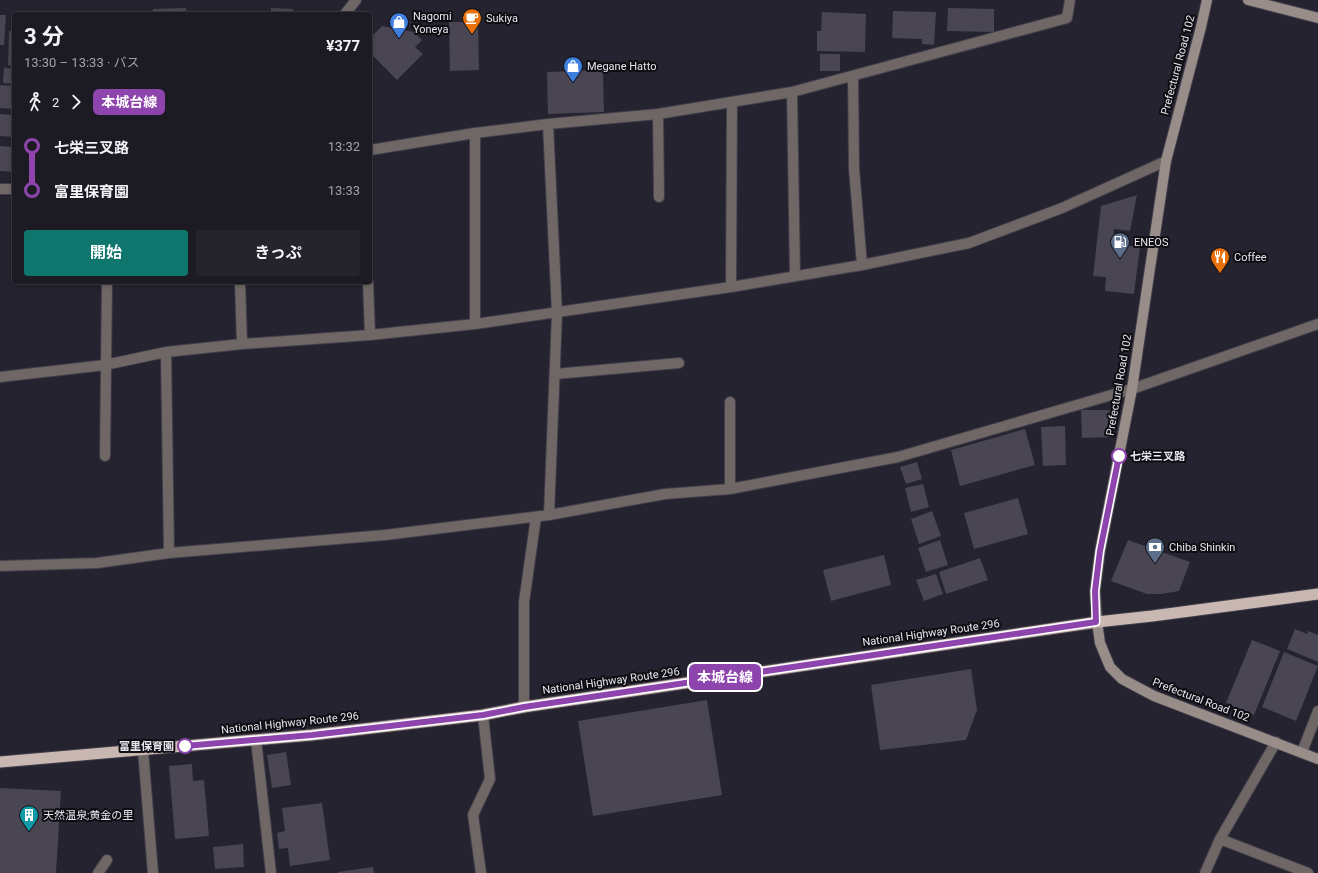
<!DOCTYPE html>
<html lang="ja">
<head>
<meta charset="utf-8">
<style>
	body { margin:0; font-family:Roboto,"Noto Sans JP",sans-serif; background:#25232b; color:#f1f3f6; height:100vh; display:flex; flex-direction:column; font-size:15px; white-space:nowrap }
	* { box-sizing:border-box; margin:0 }
	p { font-size:13px; color:#a0a1a6 }
	.icon { flex:none; width:22px; height:22px; fill:none; stroke:currentColor; stroke-width:2; stroke-linecap:round; stroke-linejoin:round }
	.map { position:relative; flex:1; overflow:hidden }
	.panel { position:absolute; left:12px; top:12px; width:360px; height:272px; display:flex; flex-direction:column; background:#1c1a23; border-radius:4px; box-shadow:0 2px 6px #0003,0 0 0 1px #3a3841 }
	.panel>* { flex:none }
	.badge { padding:0 8px; border-radius:6px; font-size:14px; line-height:26px }
	.map>.badge { position:absolute; translate:-50% -50%; box-shadow:0 0 0 2px #fff }
	.legs { display:flex; align-items:center; gap:6px; height:44px; padding:0 12px; font-size:13px }
	.legs p { margin-inline-start:auto }
	.summary { display:flex; align-items:center; justify-content:space-between; height:68px; padding:0 12px }
	h1 { font-size:22px; font-weight:700; line-height:30px }
	.cta { display:flex; gap:8px; margin-top:auto; padding:8px 12px }
	.cta a { flex:1; height:46px; border-radius:4px; background:#0f766e; color:#fff; font-size:16px; font-weight:700; line-height:46px; text-align:center }
	.cta a+a { background:#25232b; color:#f1f3f6 }
	ul { padding:0 12px; list-style:none }
	li { display:flex; align-items:center; gap:14px; height:44px; font-size:15px }
	li i { display:grid; place-items:center; width:6px; height:100%; margin:0 5px; background:currentColor }
	li i::after { content:''; width:10px; height:10px; margin:-5px; border:3px solid; border-radius:50%; background:#1c1a23 }
	li p { margin-inline-start:auto }
	li:first-child i { background:linear-gradient(#0000 50%,currentColor 0) }
	li:last-child i { background:linear-gradient(currentColor 50%,#0000 0) }
	.map>svg:first-child { display:block }
	.building { fill:#494552 }
	.lines { fill:none; stroke-linecap:round; stroke-linejoin:round }
	.service-casing { stroke:#403e4a; stroke-width:12 }
	.minor-casing { stroke:#403e4a; stroke-width:12 }
	.secondary-casing { stroke:#403e4a; stroke-width:12 }
	.trunk-casing { stroke:#403e4a; stroke-width:13 }
	.service { stroke:#6f6765; stroke-width:10 }
	.minor { stroke:#6f6765; stroke-width:10 }
	.secondary { stroke:#998d89; stroke-width:10 }
	.trunk { stroke:#c9b8b2; stroke-width:11 }
	.line-1-casing { stroke:#fff; stroke-width:9 }
	.line-1 { stroke:#8e44ad; stroke-width:6 }
	.stop-1-dot { fill:#fff; stroke:#8e44ad; stroke-width:2 }
	.labels { text-anchor:middle; dominant-baseline:central; stroke-width:4; stroke-linejoin:round; paint-order:stroke }
	.poi-label { font-size:11px; fill:#e6e4ed; stroke:#0e0d12; text-anchor:start }
	.street-label { font-size:11px; fill:#e6e4ed; stroke:#0e0d12 }
	.stop-label { font-size:11px; font-weight:bold; fill:#e6e4ed; stroke:#0e0d12; text-anchor:start }
</style>
</head>
<body>
<div class="map">
<svg width="1318" height="873" viewBox="0 0 1318 873">
	<rect width="100%" height="100%" fill="#25232f"/>
	<path class="building" d="M186,8L187,14H153V9Z
		M271,8L293,9V14H271Z
		M948,8L994,9V32L947,31Z
		M893,11L936,12L934,45L922,44V39L892,38Z
		M822,12L866,14L865,52L817,51V31H821Z
		M0,15H6L4,45H0Z
		M449,22H478L479,70L450,71Z
		M382,26L414,32L422,40L415,47L423,54L397,80L370,53V38Z
		M9,31H14V66L8,65Z
		M820,54H840V71H820Z
		M4,68L14,69V84L3,83Z
		M603,70L604,112L548,114L547,72Z
		M0,85L14,86V109L0,108Z
		M0,114L14,115V137L0,136Z
		M0,146L14,147V172L0,171Z
		M1137,195L1130,231L1114,229L1113,244L1140,247L1134,294L1105,291L1106,277L1093,276L1101,206Z
		M1081,410H1110L1111,437L1082,438Z
		M1065,426L1066,465L1043,466L1041,427Z
		M1025,429L1035,465L960,486L951,450Z
		M917,462L922,479L906,484L900,467Z
		M923,484L929,507L911,512L905,488Z
		M1018,498L1028,534L974,549L964,513Z
		M932,511L941,536L919,544L911,519Z
		M940,540L948,565L926,572L918,548Z
		M1128,540L1190,562L1179,591L1161,594H1147L1111,581Z
		M884,555L891,585L831,601L823,570Z
		M980,558L988,580L946,594L939,572Z
		M936,574L943,594L924,601L916,580Z
		M1295,629L1307,634L1308,631L1318,635V662L1287,649Z
		M1252,640L1280,651L1254,715L1226,703Z
		M1284,652L1318,666L1296,721L1262,707Z
		M971,669L977,710L966,740L880,750L871,685Z
		M707,700L722,795L593,816L578,721Z
		M286,752L291,785L272,788L267,755Z
		M192,764L193,781L204,780L209,836L175,839L169,766Z
		M0,788L61,791L56,873H0Z
		M322,803L330,860L290,866L288,848L279,849L277,833L285,831L282,808Z
		M243,844L244,867L215,869L213,847Z
		M373,867L374,873H338V872Z"/>
	<g class="lines">
		<defs>
			<path id="service" d="M1302,752L1318,711
				M98,873L107,860"/>
			<path id="minor" d="M345,14L356,0
				M853,76L854,168L862,265
				M792,92L795,276
				M658,114L659,197
				M548,124L557,313L549,515
				M370,150L475,133L548,124L658,114L792,92L1067,18L1070,0
				M0,189H14
				M240,282L242,344
				M368,282L370,335
				M731,287L732,103
				M475,324V133
				M166,352L169,553
				M555,374L679,363
				M0,377L105,365L166,352L242,344L370,335L475,324L731,287L862,265L969,243L1062,208L1166,161
				M730,402V489
				M105,456L107,282
				M0,566L97,563L169,553L385,535L549,515L665,494L730,489L898,457L1132,389L1318,324
				M524,707V602L536,517
				M256,740L271,873
				M143,750L153,873
				M1220,839L1308,873
				M481,873L473,815L490,779L483,715
				M1205,873L1220,839L1276,742"/>
			<path id="secondary" d="M1207,0L1201,27L1166,161L1132,389L1100,551L1095,591L1097,622L1100,643L1110,667L1122,679L1154,696L1318,759
				M1248,0L1318,18"/>
			<path id="trunk" d="M0,762L312,735L483,715L524,707L1097,622L1152,616L1318,594"/>
		</defs>
		<use href="#service" class="service-casing"/>
		<use href="#minor" class="minor-casing"/>
		<use href="#secondary" class="secondary-casing"/>
		<use href="#trunk" class="trunk-casing"/>
		<use href="#service" class="service"/>
		<use href="#minor" class="minor"/>
		<use href="#secondary" class="secondary"/>
		<use href="#trunk" class="trunk"/>
	</g>
	<g class="lines">
		<defs>
			<path id="line-1" d="M185,746L312,735L390,726L483,715L524,707L1096,622L1095,591L1100,551L1119,456"/>
		</defs>
		<use href="#line-1" class="line-1-casing"/>
		<use href="#line-1" class="line-1"/>
	</g>
	<defs>
		<symbol id="cafe-pin" viewBox="-11 -11 22 30"><path d="M0 17L-7.5 6A9.5 9.5 0 1 1 7.5 6Z" fill="#e8710a" stroke="#0e0d12"/><path d="M-5.5-4.5H6V0H3Q3 3.5 0 3.5H-2.5Q-5.5 3.5-5.5 0ZM3-3.2v2h1.7v-2ZM-6 4.5H4V6H-6Z" fill="#fff"/></symbol>
		<symbol id="shop-pin" viewBox="-11 -11 22 30"><path d="M0 17L-7.5 6A9.5 9.5 0 1 1 7.5 6Z" fill="#3f7fe0" stroke="#0e0d12"/><path d="M-5-2.5h2.3a2.7 3.5 0 0 1 5.4 0H5L5.5 6h-11ZM-1.5-2.5h3a1.5 2.3 0 0 0-3 0Z" fill="#fff"/></symbol>
		<symbol id="fuel-pin" viewBox="-11 -11 22 30"><path d="M0 17L-7.5 6A9.5 9.5 0 1 1 7.5 6Z" fill="#5c6f8a" stroke="#0e0d12"/><path d="M-5.5-6h7V0h2V4h1.3V-2.5L3-4.5l.8-.8L6-3V5H2.5V1h-1V6h-7ZM-4.2-4.7v3.2H.2V-4.7Z" fill="#fff"/></symbol>
		<symbol id="restaurant-pin" viewBox="-11 -11 22 30"><path d="M0 17L-7.5 6A9.5 9.5 0 1 1 7.5 6Z" fill="#e8710a" stroke="#0e0d12"/><path d="M-5-6h1v4h1v-4h1v4h1v-4h1v5L-1.5 .5V6h-2V.5L-5-1ZM5-6V6H3V1.5H1.5Q1.5-4 5-6Z" fill="#fff"/></symbol>
		<symbol id="bank-pin" viewBox="-11 -11 22 30"><path d="M0 17L-7.5 6A9.5 9.5 0 1 1 7.5 6Z" fill="#5c6f8a" stroke="#0e0d12"/><path d="M-6-4H6V4H-6ZM0-2.3a2.3 2.3 0 1 0 0 4.6a2.3 2.3 0 1 0 0-4.6Z" fill="#fff"/></symbol>
		<symbol id="building-pin" viewBox="-11 -11 22 30"><path d="M0 17L-7.5 6A9.5 9.5 0 1 1 7.5 6Z" fill="#0f9aa8" stroke="#0e0d12"/><path d="M-4-6H4V6H1V3H-1V6H-4ZM-2.5-4.3h1.7v1.8h-1.7ZM.8-4.3h1.7v1.8H.8ZM-2.5-1h1.7V.8h-1.7ZM.8-1h1.7V.8H.8Z" fill="#fff"/></symbol>
	</defs>
	<g fill-rule="evenodd">
		<use href="#cafe-pin" x="461" y="7" width="22" height="30"/>
		<use href="#shop-pin" x="388" y="11" width="22" height="30"/>
		<use href="#shop-pin" x="562" y="55" width="22" height="30"/>
		<use href="#fuel-pin" x="1109" y="231" width="22" height="30"/>
		<use href="#restaurant-pin" x="1209" y="246" width="22" height="30"/>
		<use href="#bank-pin" x="1144" y="536" width="22" height="30"/>
		<use href="#building-pin" x="18" y="804" width="22" height="30"/>
	</g>
	<g class="stop-1-dot">
		<circle cx="1119" cy="456" r="7"/>
		<circle cx="185" cy="746" r="7"/>
	</g>
	<g class="labels">
		<g class="poi-label">
			<text x="413" y="16">Nagomi<tspan x="413" dy="13">Yoneya</tspan></text>
			<text x="486" y="18">Sukiya</text>
			<text x="587" y="66">Megane Hatto</text>
			<text x="1134" y="242">ENEOS</text>
			<text x="1234" y="257">Coffee</text>
			<text x="1169" y="547">Chiba Shinkin</text>
			<text x="43" y="815">天然温泉;黄金の里</text>
		</g>
		<g class="street-label">
			<text transform="translate(1178 65) rotate(-75)">Prefectural Road 102</text>
			<text transform="translate(1119 385) rotate(-80)">Prefectural Road 102</text>
			<text transform="translate(931 633) rotate(-8)">National Highway Route 296</text>
			<text transform="translate(611 681) rotate(-8)">National Highway Route 296</text>
			<text transform="translate(1201 700) rotate(21)">Prefectural Road 102</text>
			<text transform="translate(290 723) rotate(-6)">National Highway Route 296</text>
		</g>
		<g class="stop-label">
			<text x="1130" y="456">七栄三叉路</text>
			<text x="174" y="746" text-anchor="end">富里保育園</text>
		</g>
	</g>
</svg>
<b class="badge" style="left:725px;top:677px;background:#8e44ad;color:#fff">本城台線</b>
<section class="panel">
<div class="summary"><div><h1>3 分</h1><p>13:30 – 13:33 · バス</p></div><b>¥377</b></div>
<div class="legs"><svg class="icon" aria-label="walk" viewBox="0 0 24 24"><circle cx="13" cy="4" r="2"/><path d="M13 8l-2 6 4 7M11 14l-3 7M7 12l3-4h3l4 4"/></svg>2<svg class="icon" aria-label="forward" viewBox="0 0 24 24"><path d="M9 5l7 7-7 7"/></svg><b class="badge" style="background:#8e44ad;color:#fff">本城台線</b></div>
<ul>
<li><i style="color:#8e44ad"></i><b>七栄三叉路</b><p>13:32</p></li>
<li><i style="color:#8e44ad"></i><b>富里保育園</b><p>13:33</p></li>
</ul>
<div class="cta"><a>開始</a><a>きっぷ</a></div>
</section>
</div>
</body>
</html>
